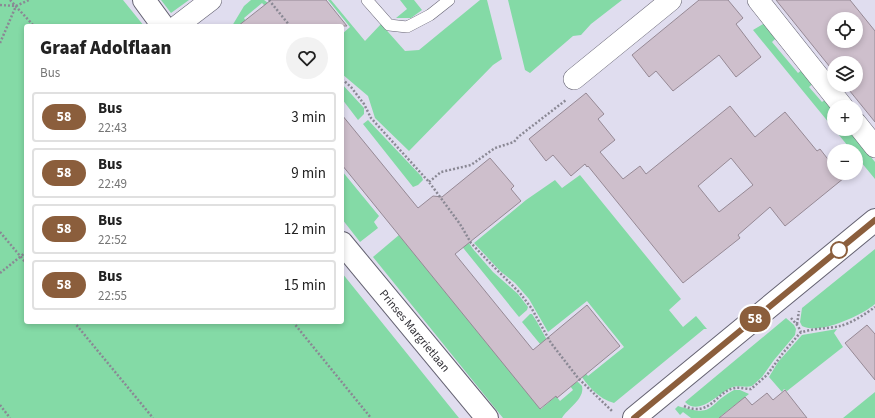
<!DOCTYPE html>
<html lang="en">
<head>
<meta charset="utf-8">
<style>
	body { margin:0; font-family:"Source Sans 3",sans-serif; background:#f2f2f2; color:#222; height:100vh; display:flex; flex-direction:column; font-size:15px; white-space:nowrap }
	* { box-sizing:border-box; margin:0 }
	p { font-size:13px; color:#767676 }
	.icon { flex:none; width:22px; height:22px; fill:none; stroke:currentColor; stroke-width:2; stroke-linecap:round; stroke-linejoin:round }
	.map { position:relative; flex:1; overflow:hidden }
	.panel { position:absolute; left:24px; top:24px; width:320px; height:300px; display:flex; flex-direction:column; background:#fff; border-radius:4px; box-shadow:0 2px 6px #0003 }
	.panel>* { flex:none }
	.badge { padding:0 8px; border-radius:13px; font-size:14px; line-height:26px }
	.fabs { position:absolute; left:827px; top:12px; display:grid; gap:8px }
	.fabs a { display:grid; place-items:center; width:36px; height:36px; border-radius:50%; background:#fff; box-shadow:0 2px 6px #0003; font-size:20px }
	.map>.badge { position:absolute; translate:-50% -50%; box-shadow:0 0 0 2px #fff }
	.round { display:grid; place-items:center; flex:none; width:42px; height:42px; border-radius:21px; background:#f2f2f2 }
	.overview { display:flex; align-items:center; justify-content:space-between; height:68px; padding:0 16px }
	h1 { font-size:19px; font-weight:800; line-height:30px }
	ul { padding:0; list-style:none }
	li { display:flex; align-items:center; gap:12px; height:50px; margin:0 8px 6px; padding:0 8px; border:2px solid #e0e0e0; border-radius:4px }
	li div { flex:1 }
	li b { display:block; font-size:15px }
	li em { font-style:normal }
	li .badge { min-width:44px; font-weight:700; text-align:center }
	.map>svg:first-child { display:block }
	.green { fill:#84daa6 }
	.building { fill:#cebfcc; stroke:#968995; fill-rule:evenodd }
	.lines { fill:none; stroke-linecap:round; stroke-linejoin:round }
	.lane-casing { stroke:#646271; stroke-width:12 }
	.street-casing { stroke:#646271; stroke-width:22 }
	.secondary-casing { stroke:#646271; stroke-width:24 }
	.path { stroke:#8a8894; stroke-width:2.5; stroke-dasharray:2 2; stroke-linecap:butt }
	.lane { stroke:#fff; stroke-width:11 }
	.street { stroke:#fff; stroke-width:21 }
	.secondary { stroke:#fff; stroke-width:22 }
	.line-casing { stroke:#fff; stroke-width:9 }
	.line { stroke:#8b5e3c; stroke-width:6 }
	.stop-dot { fill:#fff; stroke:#8b5e3c; stroke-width:2 }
	.labels { text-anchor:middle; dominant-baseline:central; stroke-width:3; stroke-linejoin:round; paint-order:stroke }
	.street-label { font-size:12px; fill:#313036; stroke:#fff }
</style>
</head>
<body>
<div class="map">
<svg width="875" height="418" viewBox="0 0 875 418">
	<rect width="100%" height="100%" fill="#e0ddef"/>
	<path class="green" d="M0,0H123L144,26H26V322H342V273L459,418H0Z
		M161,0H189L171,13Z
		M251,0H264L271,5L270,11L262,3L244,18L247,23L243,26H232L244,6Z
		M328,0H331L365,41L381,24L405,51L419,50L480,0H487L502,59L493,65L409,151L375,118L368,96L342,74V34L350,27Z
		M400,0H414L422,10L411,18H396L407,9Z
		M508,0H622L591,24L581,35L573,36L530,73L525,70Z
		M765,23L777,37L772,42L798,73L803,69L814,83L809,87L822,102L827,98L834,107V129H848L875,162V179L856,156V151H852L753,30Z
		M342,84L364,108V114L358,120L342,99Z
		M368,120L422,177L423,180L418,185L413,187L363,124Z
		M342,171L379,216L374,222L378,228L360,242L342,219Z
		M580,175L681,299L669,310L683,327L696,316L707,329H704L614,403C598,399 586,384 578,371L581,368L588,376L624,347L587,301L548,332L529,299L515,283L500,271L474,243L526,200L555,180L562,188Z
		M435,213L457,225L473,249L493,272L518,294L528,307L527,310L519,317Z
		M399,235L541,409L556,396L560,401L573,390L568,383L578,382L582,386C585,399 568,408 562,418H503L373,257Z
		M875,249V304C861,316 819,335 802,326L800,322L802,308Z
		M530,314H532L537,322L568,378L522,322Z
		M786,318L794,325L796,329L795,335L774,360L762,377L752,386C745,388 739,385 733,387C719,392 700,417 685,402Z
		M837,329L834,333L843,347L787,391L784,389L782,392L769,377L778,362L802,335Z
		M734,390H740L749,394L721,416V418H691L683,412L680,415L675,409L678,406C716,418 706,405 734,390Z
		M875,392V418H843Z"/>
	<path class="building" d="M271,0H326L347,26H238Z
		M699,0H728L743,18L736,24L761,57L736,77L719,55L673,91L656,71L649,77L632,55Z
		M776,0H850L875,31V122L845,85H856V63H834V72ZM834,19H856V41H834Z
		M586,93L604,114L598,119L615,140L600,152L623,179L640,166L646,174L730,106L755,137L785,112L817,151L820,149L834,167V173H839L844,178L785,226L770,207L738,235L740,238L683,283L588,166L587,167L585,164L571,176L553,155L546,161L529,139ZM731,158L753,185L719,212L698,186Z
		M342,115L418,208L433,196L442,197L490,158L514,186L511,189L521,201L455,254L533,350L587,305L620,346L557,398L556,396L540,409L342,165Z
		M867,325L875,334V380L845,343Z
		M785,390L807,418H719L745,397L752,405L767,393L773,400Z"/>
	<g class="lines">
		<defs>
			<path id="lane" d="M367,0L389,25L407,27L430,15L449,0"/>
			<path id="street" d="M758,0L843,107
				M177,26L211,0
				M574,79L671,0
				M856,123L875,147"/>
			<g id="secondary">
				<path d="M144,0L163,26"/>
				<path id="s1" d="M342,243L487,418"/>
				<path d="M634,418L875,220"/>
			</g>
		</defs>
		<use href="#lane" class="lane-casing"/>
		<use href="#street" class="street-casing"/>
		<use href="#secondary" class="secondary-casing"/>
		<path class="path" d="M10,0L34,26
			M269,0L290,26
			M0,5L16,6L29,0
			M0,43L16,6
			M342,79L351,87L364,104L371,118L429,182L460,224L471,243L489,262L520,293L532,309L551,343L578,378L613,412
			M429,182L441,172L471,165L495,148L514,142L518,137L566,100
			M0,232L26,263
			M0,273L26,252
			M791,318L798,326L801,332
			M74,322L153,418
			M293,322L371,418
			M797,324L799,311
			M0,405L10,418
			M684,406C711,418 716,391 735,388C740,387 746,389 751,389L767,375L783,353L800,333C812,328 827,329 840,326C850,324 867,313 875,307"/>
		<use href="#lane" class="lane"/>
		<use href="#street" class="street"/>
		<use href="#secondary" class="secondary"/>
	</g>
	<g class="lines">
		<defs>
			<path id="line" d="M634,418L875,220"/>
		</defs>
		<use href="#line" class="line-casing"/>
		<use href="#line" class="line"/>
	</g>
	<circle class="stop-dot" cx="839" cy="250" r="8"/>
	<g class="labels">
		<g class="street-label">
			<text stroke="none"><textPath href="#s1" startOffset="114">Prinses Margrietlaan</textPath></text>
		</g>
	</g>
</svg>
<div class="fabs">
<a><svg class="icon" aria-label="locate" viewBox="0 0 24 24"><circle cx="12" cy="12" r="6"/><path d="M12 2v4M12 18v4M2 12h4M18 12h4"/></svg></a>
<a><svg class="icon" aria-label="layers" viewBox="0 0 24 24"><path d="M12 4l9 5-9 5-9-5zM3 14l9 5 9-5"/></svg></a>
<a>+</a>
<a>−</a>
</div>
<b class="badge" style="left:755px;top:319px;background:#8b5e3c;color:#fff">58</b>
<section class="panel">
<div class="overview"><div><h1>Graaf Adolflaan</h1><p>Bus</p></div><a class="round"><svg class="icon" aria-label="heart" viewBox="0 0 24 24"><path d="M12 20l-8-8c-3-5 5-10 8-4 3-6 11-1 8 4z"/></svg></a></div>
<ul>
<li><span class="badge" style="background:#8b5e3c;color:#fff">58</span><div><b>Bus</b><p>22:43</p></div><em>3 min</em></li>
<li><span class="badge" style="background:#8b5e3c;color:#fff">58</span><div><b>Bus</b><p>22:49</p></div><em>9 min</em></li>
<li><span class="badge" style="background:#8b5e3c;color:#fff">58</span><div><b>Bus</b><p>22:52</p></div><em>12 min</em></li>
<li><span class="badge" style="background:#8b5e3c;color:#fff">58</span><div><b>Bus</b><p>22:55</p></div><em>15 min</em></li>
</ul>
</section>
</div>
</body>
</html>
